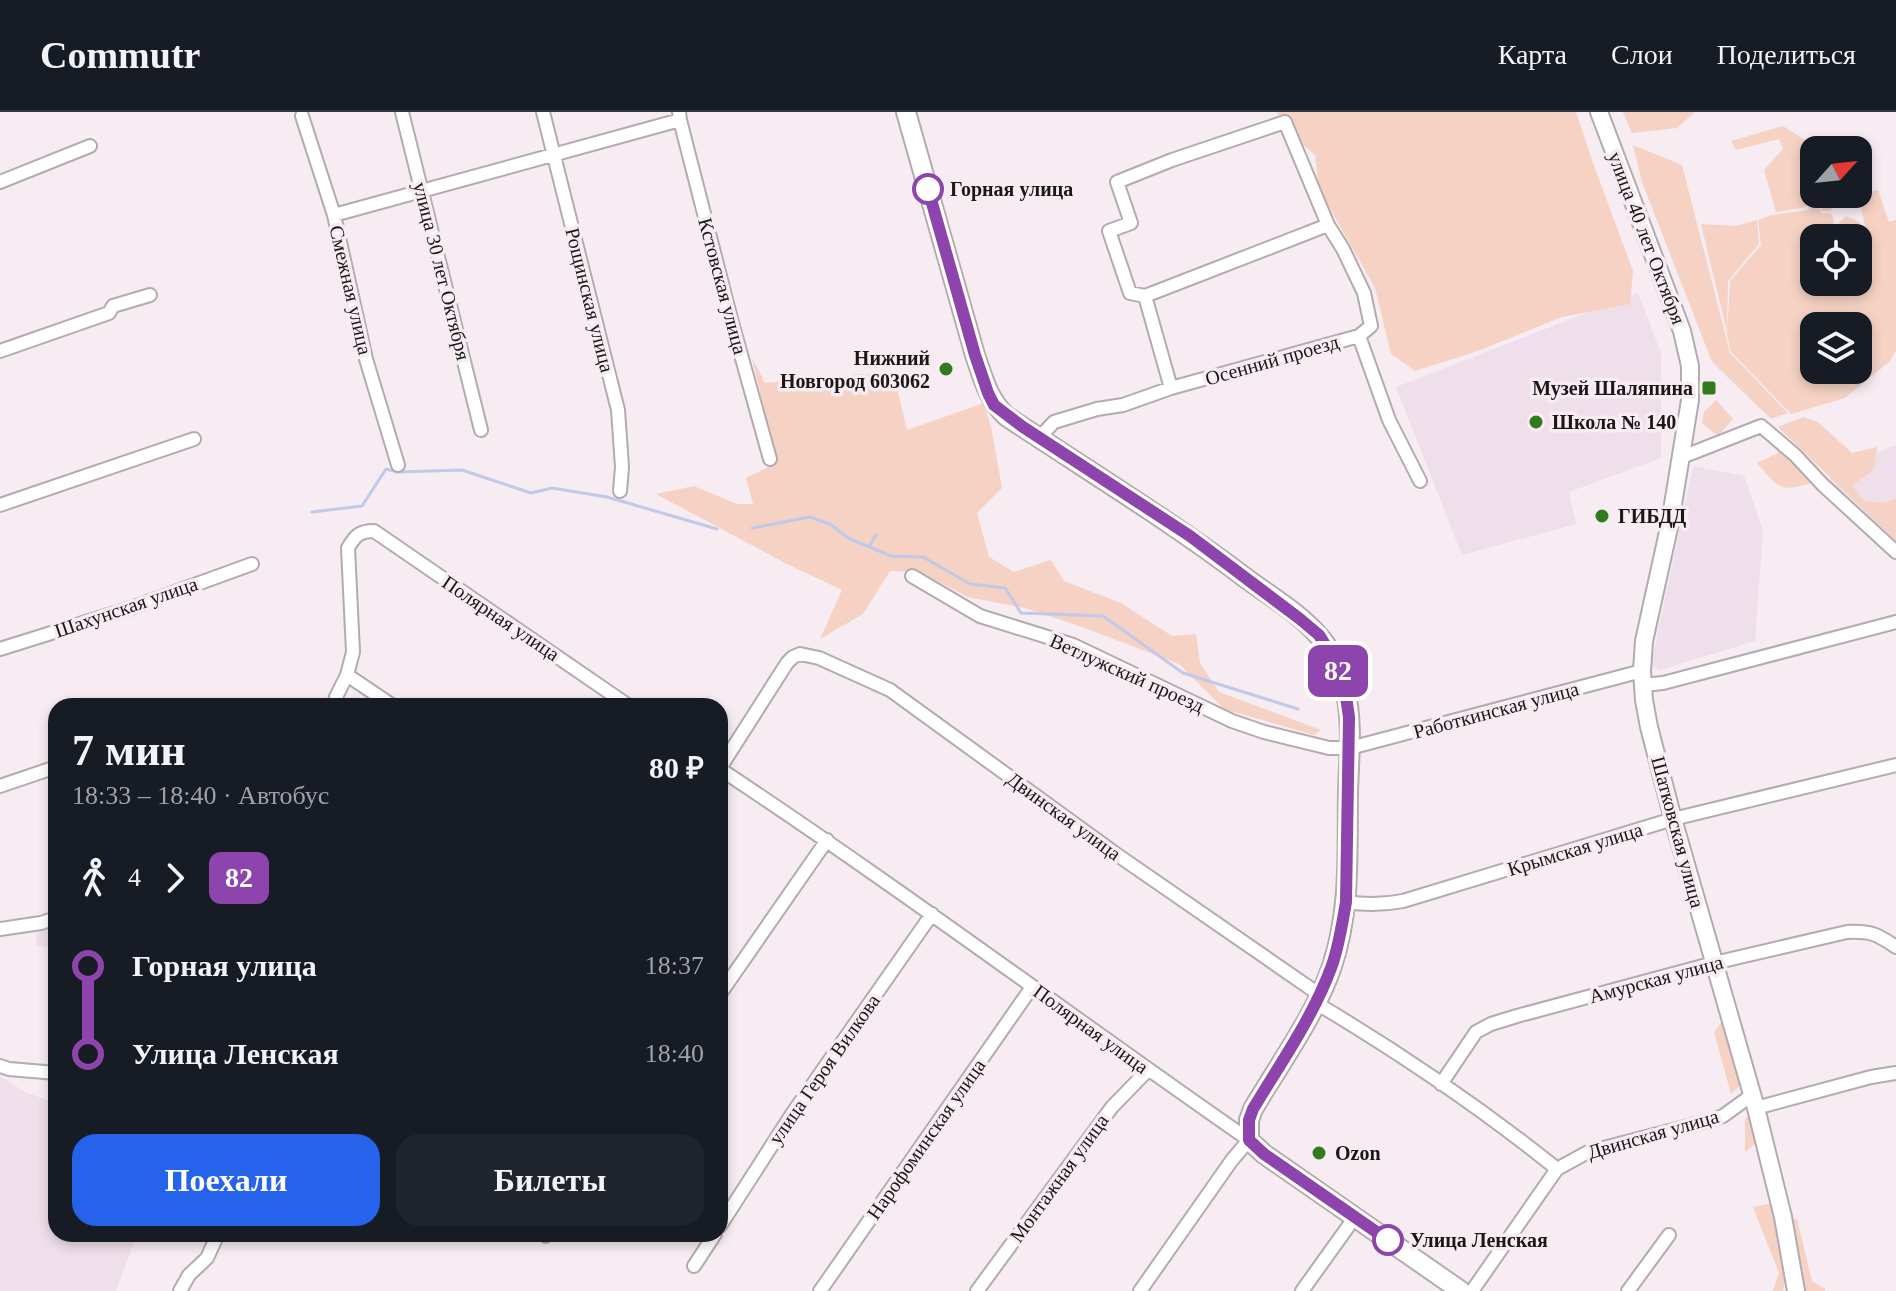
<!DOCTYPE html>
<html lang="ru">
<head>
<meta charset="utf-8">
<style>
	body { margin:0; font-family:Georgia,serif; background:#20242c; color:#f1f3f6; height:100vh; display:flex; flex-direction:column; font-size:30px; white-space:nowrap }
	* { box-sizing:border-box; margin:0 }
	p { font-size:26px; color:#9ea1a6 }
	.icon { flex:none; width:44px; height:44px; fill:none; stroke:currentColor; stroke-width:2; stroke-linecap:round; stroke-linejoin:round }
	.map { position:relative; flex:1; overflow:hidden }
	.panel { position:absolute; left:48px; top:586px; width:680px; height:544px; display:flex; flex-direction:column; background:#171b24; border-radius:24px; box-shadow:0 4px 12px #0003 }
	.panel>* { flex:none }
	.badge { padding:0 16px; border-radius:12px; font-size:28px; line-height:52px }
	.needle { width:52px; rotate:63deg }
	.tools { position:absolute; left:1800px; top:24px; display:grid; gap:16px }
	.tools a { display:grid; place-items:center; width:72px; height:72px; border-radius:16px; background:#171b24; box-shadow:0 4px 12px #0003; font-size:40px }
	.map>.badge { position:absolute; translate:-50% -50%; box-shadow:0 0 0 4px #fff }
	.legs { display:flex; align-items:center; gap:12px; height:88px; padding:0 24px; font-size:26px }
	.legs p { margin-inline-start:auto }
	.overview { display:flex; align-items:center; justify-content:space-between; height:136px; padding:0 24px }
	h1 { font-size:44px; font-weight:700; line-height:60px }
	.action { display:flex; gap:16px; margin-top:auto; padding:16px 24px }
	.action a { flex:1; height:92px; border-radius:24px; background:#2563eb; color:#fff; font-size:32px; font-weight:700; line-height:92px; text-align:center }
	.action a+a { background:#20242c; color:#f1f3f6 }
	ul { padding:0 24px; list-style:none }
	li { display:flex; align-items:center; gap:28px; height:88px; font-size:30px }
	li i { display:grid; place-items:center; width:12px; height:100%; margin:0 10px; background:currentColor }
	li i::after { content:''; width:20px; height:20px; margin:-10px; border:6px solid; border-radius:50%; background:#171b24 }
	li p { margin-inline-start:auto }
	li:first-child i { background:linear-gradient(#0000 50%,currentColor 0) }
	li:last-child i { background:linear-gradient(currentColor 50%,#0000 0) }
	header { display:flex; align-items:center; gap:48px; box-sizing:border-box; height:112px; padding:0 40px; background:#171b24; border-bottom:2px solid #363941 }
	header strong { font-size:38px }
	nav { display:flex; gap:44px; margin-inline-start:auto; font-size:28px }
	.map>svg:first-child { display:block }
	.built { fill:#efdfea }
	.green { fill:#f5d2c4; fill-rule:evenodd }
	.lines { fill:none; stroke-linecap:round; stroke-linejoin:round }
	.stream { stroke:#c0c9ea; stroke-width:3 }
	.minor-casing { stroke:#b3abb0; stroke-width:16 }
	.tertiary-casing { stroke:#b3abb0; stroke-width:20 }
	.secondary-casing { stroke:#b3abb0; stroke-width:22 }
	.minor { stroke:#fff; stroke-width:12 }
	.tertiary { stroke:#fff; stroke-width:16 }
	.secondary { stroke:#fff; stroke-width:18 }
	.line-1-casing { stroke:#fff; stroke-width:18 }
	.line-1 { stroke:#8e44ad; stroke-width:12 }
	.stop-1-dot { fill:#fff; stroke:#8e44ad; stroke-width:4 }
	.poi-dot { fill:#33791d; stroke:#f6ecf2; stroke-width:3 }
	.labels { text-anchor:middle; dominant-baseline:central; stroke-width:7; stroke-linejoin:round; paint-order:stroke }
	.stop-label { font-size:20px; font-weight:bold; fill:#1a1719; stroke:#f6ecf2; text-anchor:start }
	.street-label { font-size:20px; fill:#1a1719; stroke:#f6ecf2 }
	.poi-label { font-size:20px; font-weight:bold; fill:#1a1719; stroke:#f6ecf2; text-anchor:start }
</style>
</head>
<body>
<header>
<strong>Commutr</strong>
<nav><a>Карта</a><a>Слои</a><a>Поделиться</a></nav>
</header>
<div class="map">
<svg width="1896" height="1179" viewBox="0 0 1896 1179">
	<rect width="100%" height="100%" fill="#f6ecf2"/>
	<path class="built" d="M1638,181L1661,241V346L1569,380L1576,412L1462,443L1396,275Z
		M1896,333V440L1823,373L1847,352Z
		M1693,354L1744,364L1763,418L1755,529L1660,558L1651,553Z
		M56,800V835L36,834L38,804Z
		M0,964L25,980L56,991V1122H137L116,1179H0Z"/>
	<path class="green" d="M1276,0H1576L1593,51L1633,159L1630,192L1562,205L1475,240L1415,259L1391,242L1375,176L1319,77L1315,43L1299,29Z
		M1624,0H1695L1677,16L1632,21L1623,1Z
		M1783,14L1821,38H1814V81L1811,82L1807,95L1776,100L1764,58L1783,37L1779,27L1736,38L1731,29Z
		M1633,33L1682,53L1730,241L1788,301L1771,307L1712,250L1642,70Z
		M1878,78L1889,110L1896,108V238L1890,249L1845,286L1791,302L1731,240L1727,223L1730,169L1761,133L1758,108L1772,103L1808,98L1814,85L1818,87L1821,101L1832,102L1834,111L1830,120V126H1814V170H1858V139L1868,127L1858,82ZM1814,214H1858V258H1814Z
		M1820,82H1845L1830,99H1822Z
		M1846,104L1859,110L1866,126L1858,136V126H1832L1831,119Z
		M1757,108L1759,132L1728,169L1727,220L1701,112L1736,114Z
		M752,246L765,271L809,267L818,273L855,262L894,263L907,318L984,291L991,314L1002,376L977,401L989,445L1014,460L1051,448L1064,469L1121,491L1172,524L1196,522L1200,551L1219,580L1321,618L1314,623L1224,597L1179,552L1085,516L1025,496L968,485L919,460L890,459L863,502L820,527L842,478L787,452L656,382L694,374L737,392H753L746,366L776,351Z
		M1716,288L1733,307L1718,324L1702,311L1704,300Z
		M1803,305L1818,310L1852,341L1877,335L1874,357L1852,374L1865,389L1884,391L1896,387V429L1778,315Z
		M1782,339L1814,370C1779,381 1780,377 1757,351Z
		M1723,908L1741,972L1731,982L1714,920Z
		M1749,1004L1757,1030L1745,1040V1007Z
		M1772,1091L1787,1159L1783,1179H1773L1779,1161L1753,1095Z
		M1797,1107L1812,1169L1825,1177V1179H1805L1790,1109Z"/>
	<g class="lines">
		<path class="stream" d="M312,400L362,394L386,357L398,360L462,358L531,381L552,376L607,385L717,417
			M752,416L810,405L830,412L848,426L891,444L923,445L970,472L1005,476L1021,501L1103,504L1183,561L1298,597
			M870,433L876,423"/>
		<defs>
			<path id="minor" d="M402,0L481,318
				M543,0L618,298L622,355L620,379
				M679,0L680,8L731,207L770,347
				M302,4L334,103L366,247L398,353
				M0,70L90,34
				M334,103L680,8
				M1145,184L1130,181L1109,119L1131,111L1117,70L1172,48L1285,10L1328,113L1343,137L1364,181L1371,214L1359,224
				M1145,184L1328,113
				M1145,184L1171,276
				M0,239L109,201L113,194L150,183
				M1039,326L1054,310L1097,297L1123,293L1171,276L1359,224L1389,308L1420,369
				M1682,345L1761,314L1795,343L1823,373L1896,440
				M0,393L194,327
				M912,464L980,504L1073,533L1232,609L1264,620L1329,636H1350L1642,559
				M0,537L131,496L252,452
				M347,563L393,594
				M1643,573L1663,571L1896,510
				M334,594L336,585L347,563L353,540L348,436C355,424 359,419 374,419L629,594
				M720,656L787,551L793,545L800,542L819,546L890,578L1116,742L1320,883
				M720,657C900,776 1072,905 1249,1028L1232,1048L1140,1179
				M0,674L56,655
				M1346,790C1366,793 1383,793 1403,789L1673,707L1896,653
				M0,817L41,811L56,806
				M720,882L827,728
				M1316,891C1400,941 1481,996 1557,1057L1588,1040L1712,1008L1723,1004L1752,983
				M0,954L9,957L56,961
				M1441,972L1476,920L1491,912L1517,904L1714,851L1847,820C1871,819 1877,822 1896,835
				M1756,996L1871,965L1896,961
				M720,1114L792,1002L932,802
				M546,1124L547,1122
				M694,1154L715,1122
				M180,1179L189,1163L207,1146L218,1122
				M820,1179L1032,875
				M977,1179L1112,995L1148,958
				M1302,1179L1355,1105
				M1472,1179L1557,1057
				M1628,1179L1669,1123"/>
			<path id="tertiary" d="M1599,0L1682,219L1690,254V288L1670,411L1644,529L1642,559L1644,588L1649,615L1673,707L1756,996L1783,1105L1796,1179"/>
			<path id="secondary" d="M906,0L975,243C983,266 988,287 1006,304C1087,358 1169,408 1247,467C1270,484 1299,501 1318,523C1331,537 1340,559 1345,577C1353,610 1349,646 1348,680C1347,738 1351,798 1332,854C1316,902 1279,953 1253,997L1249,1008V1028L1264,1042L1461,1179"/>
		</defs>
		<use href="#minor" class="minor-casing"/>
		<use href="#tertiary" class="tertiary-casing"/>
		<use href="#secondary" class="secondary-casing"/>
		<use href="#minor" class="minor"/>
		<use href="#tertiary" class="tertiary"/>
		<use href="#secondary" class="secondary"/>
	</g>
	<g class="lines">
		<defs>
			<path id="line-1" d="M928,77L975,243L988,281L994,293L1023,315L1190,424L1300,507L1319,523L1329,539L1345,578L1349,605L1346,790C1342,812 1339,835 1331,856C1313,905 1280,952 1253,997L1249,1008V1028L1264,1042L1388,1128"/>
		</defs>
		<use href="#line-1" class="line-1-casing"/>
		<use href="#line-1" class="line-1"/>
	</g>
	<g class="stop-1-dot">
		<circle cx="928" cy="77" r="14"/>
		<circle cx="1388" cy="1128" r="14"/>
	</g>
	<g class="poi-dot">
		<circle cx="946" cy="257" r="8"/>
		<rect x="1701" y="268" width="16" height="16" rx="4"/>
		<circle cx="1536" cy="310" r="8"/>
		<circle cx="1602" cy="404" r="8"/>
		<circle cx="1319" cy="1041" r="8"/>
	</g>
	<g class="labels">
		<g class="stop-label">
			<text x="950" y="77">Горная улица</text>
			<text x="1410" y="1128">Улица Ленская</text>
		</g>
		<g class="street-label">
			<text transform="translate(1647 126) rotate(69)">улица 40 лет Октября</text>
			<text transform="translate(442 159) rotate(76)">улица 30 лет Октября</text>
			<text transform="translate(723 174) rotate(75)">Кстовская улица</text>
			<text transform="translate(351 178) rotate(77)">Смежная улица</text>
			<text transform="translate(590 188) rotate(76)">Рощинская улица</text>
			<text transform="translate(1272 248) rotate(-16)">Осенний проезд</text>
			<text transform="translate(126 495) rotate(-19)">Шахунская улица</text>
			<text transform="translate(501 506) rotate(34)">Полярная улица</text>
			<text transform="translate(1127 561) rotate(24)">Ветлужский проезд</text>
			<text transform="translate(1496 598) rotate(-15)">Работкинская улица</text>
			<text transform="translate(1064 704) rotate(36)">Двинская улица</text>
			<text transform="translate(1678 720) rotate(75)">Шатковская улица</text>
			<text transform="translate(1575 737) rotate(-17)">Крымская улица</text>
			<text transform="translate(1656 867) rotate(-15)">Амурская улица</text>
			<text transform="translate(1091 917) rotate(36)">Полярная улица</text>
			<text transform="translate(824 957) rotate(-55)">улица Героя Вилкова</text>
			<text transform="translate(1653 1022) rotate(-16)">Двинская улица</text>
			<text transform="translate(926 1027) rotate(-55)">Нарофоминская улица</text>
			<text transform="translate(1059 1066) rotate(-54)">Монтажная улица</text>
		</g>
		<g class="poi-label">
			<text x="930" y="246" text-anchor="end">Нижний<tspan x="930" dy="23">Новгород 603062</tspan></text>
			<text x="1693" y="276" text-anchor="end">Музей Шаляпина</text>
			<text x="1552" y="310">Школа № 140</text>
			<text x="1618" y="404">ГИБДД</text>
			<text x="1335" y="1041">Ozon</text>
		</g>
	</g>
</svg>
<div class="tools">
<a><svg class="needle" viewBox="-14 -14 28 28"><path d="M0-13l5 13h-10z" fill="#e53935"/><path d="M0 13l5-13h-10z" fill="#9ea1a6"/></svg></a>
<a><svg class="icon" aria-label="locate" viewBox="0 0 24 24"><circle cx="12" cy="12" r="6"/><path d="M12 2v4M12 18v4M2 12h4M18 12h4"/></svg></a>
<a><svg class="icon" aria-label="layers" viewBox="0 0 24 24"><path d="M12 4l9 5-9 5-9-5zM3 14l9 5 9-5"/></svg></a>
</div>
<b class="badge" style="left:1338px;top:559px;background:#8e44ad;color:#fff">82</b>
<section class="panel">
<div class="overview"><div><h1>7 мин</h1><p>18:33 – 18:40 · Автобус</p></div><b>80 ₽</b></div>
<div class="legs"><svg class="icon" aria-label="walk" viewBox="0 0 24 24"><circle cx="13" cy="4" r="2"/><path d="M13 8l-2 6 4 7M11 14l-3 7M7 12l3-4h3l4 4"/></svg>4<svg class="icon" aria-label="forward" viewBox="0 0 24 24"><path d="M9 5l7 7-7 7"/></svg><b class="badge" style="background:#8e44ad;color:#fff">82</b></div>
<ul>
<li><i style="color:#8e44ad"></i><b>Горная улица</b><p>18:37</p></li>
<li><i style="color:#8e44ad"></i><b>Улица Ленская</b><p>18:40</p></li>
</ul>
<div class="action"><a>Поехали</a><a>Билеты</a></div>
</section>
</div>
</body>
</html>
